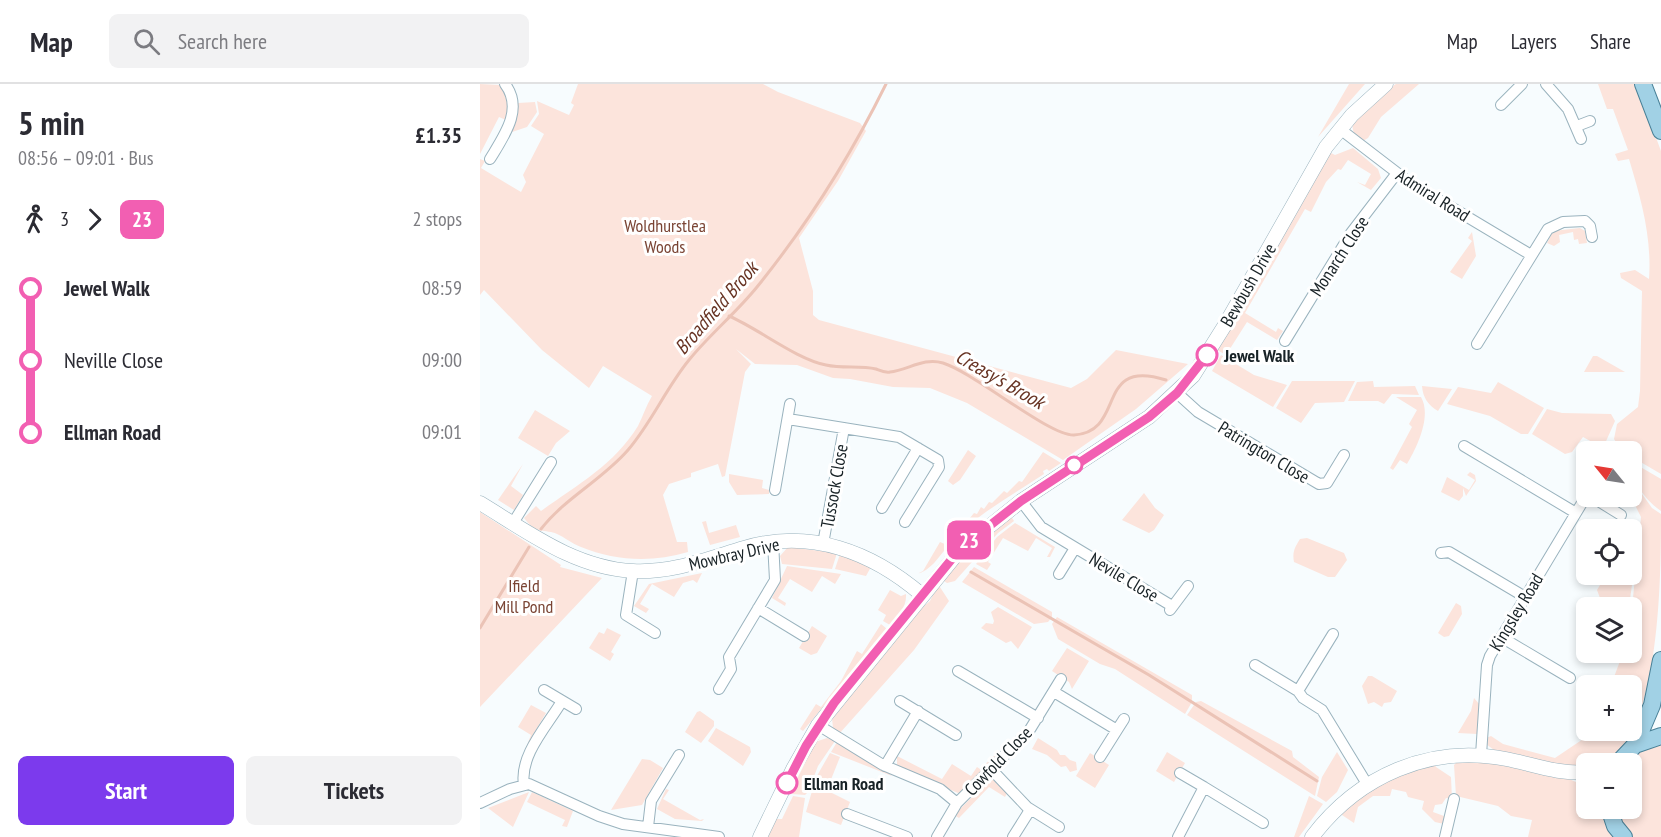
<!DOCTYPE html>
<html lang="en">
<head>
<meta charset="utf-8">
<style>
	body { margin:0; font-family:"PT Sans Narrow",sans-serif; background:#f2f2f3; color:#2b2b33; height:100vh; display:flex; flex-direction:column; font-size:22px; white-space:nowrap }
	* { box-sizing:border-box; margin:0 }
	p { font-size:20px; color:#7c7c81 }
	.icon { flex:none; width:33px; height:33px; fill:none; stroke:currentColor; stroke-width:2; stroke-linecap:round; stroke-linejoin:round }
	.map { position:relative; flex:1; overflow:hidden }
	.drawer { display:flex; flex-direction:column; background:#fff; width:480px }
	.drawer>* { flex:none }
	.badge { padding:0 12px; border-radius:9px; font-size:21px; line-height:39px }
	.needle { width:39px; rotate:300deg }
	.fabs { position:absolute; left:1096px; top:357px; display:grid; gap:12px }
	.fabs a { display:grid; place-items:center; width:66px; height:66px; border-radius:9px; background:#fff; box-shadow:0 3px 9px #0003; font-size:30px }
	.map>.badge { position:absolute; translate:-50% -50%; box-shadow:0 0 0 3px #fff }
	.legs { display:flex; align-items:center; gap:9px; height:66px; padding:0 18px; font-size:20px }
	.legs p { margin-inline-start:auto }
	.headline { display:flex; align-items:center; justify-content:space-between; height:102px; padding:0 18px }
	h1 { font-size:33px; font-weight:800; line-height:45px }
	.button { display:flex; gap:12px; margin-top:auto; padding:12px 18px }
	.button a { flex:1; height:69px; border-radius:9px; background:#7c3aed; color:#fff; font-size:24px; font-weight:800; line-height:69px; text-align:center }
	.button a+a { background:#f2f2f3; color:#2b2b33 }
	ul { padding:0 18px; list-style:none }
	li { display:flex; align-items:center; gap:21px; height:72px; font-size:22px }
	li i { display:grid; place-items:center; width:9px; height:100%; margin:0 8px; background:currentColor }
	li i::after { content:''; width:15px; height:15px; margin:-8px; border:4px solid; border-radius:50%; background:#fff }
	li p { margin-inline-start:auto }
	li:first-child i { background:linear-gradient(#0000 50%,currentColor 0) }
	li:last-child i { background:linear-gradient(currentColor 50%,#0000 0) }
	header { display:flex; align-items:center; gap:36px; box-sizing:border-box; height:84px; padding:0 30px; background:#fff; border-bottom:2px solid #e1e1e2 }
	header strong { font-size:28px }
	nav { display:flex; gap:33px; margin-inline-start:auto; font-size:21px }
	.search { width:420px; height:54px; background:#f2f2f3; display:flex; align-items:center; gap:15px; box-sizing:border-box; padding:0 21px; border-radius:9px; color:#7c7c81; font-size:22px }
	main { display:flex; flex:1; min-height:0 }
	.map>svg:first-child { display:block }
	.green { fill:#fce4dc }
	.lines { fill:none; stroke-linecap:round; stroke-linejoin:round }
	.stream { stroke:#ebc3b6; stroke-width:3 }
	.minor-casing { stroke:#9ab3be; stroke-width:12 }
	.tertiary-casing { stroke:#9ab3be; stroke-width:15 }
	.primary-casing { stroke:#498097; stroke-width:18 }
	.minor { stroke:#fff; stroke-width:10 }
	.tertiary { stroke:#fff; stroke-width:14 }
	.primary { stroke:#a1d1e5; stroke-width:16 }
	.line-1-casing { stroke:#fff; stroke-width:14 }
	.line-1 { stroke:#f25fb2; stroke-width:9 }
	.stop-1-dot { fill:#fff; stroke:#f25fb2; stroke-width:3 }
	.labels { text-anchor:middle; dominant-baseline:central; stroke-width:6; stroke-linejoin:round; paint-order:stroke }
	.street-label { font-size:18px; fill:#182226; stroke:#fff }
	.park-label { font-size:18px; fill:#7a4434; stroke:#fff }
	.stop-label { font-size:18px; font-weight:bold; fill:#182226; stroke:#fff; text-anchor:start }
	.water-label { font-size:20px; font-style:italic; fill:#673323; stroke:#fff }
</style>
</head>
<body>
<header>
<strong>Map</strong>
<div class="search"><svg class="icon" aria-label="search" viewBox="0 0 24 24"><circle cx="10" cy="10" r="6"/><path d="M15 15l6 6"/></svg>Search here</div>
<nav><a>Map</a><a>Layers</a><a>Share</a></nav>
</header>
<main>
<section class="drawer">
<div class="headline"><div><h1>5 min</h1><p>08:56 – 09:01 · Bus</p></div><b>£1.35</b></div>
<div class="legs"><svg class="icon" aria-label="walk" viewBox="0 0 24 24"><circle cx="13" cy="4" r="2"/><path d="M13 8l-2 6 4 7M11 14l-3 7M7 12l3-4h3l4 4"/></svg>3<svg class="icon" aria-label="forward" viewBox="0 0 24 24"><path d="M9 5l7 7-7 7"/></svg><b class="badge" style="background:#f25fb2;color:#fff">23</b><p>2 stops</p></div>
<ul>
<li><i style="color:#f25fb2"></i><b>Jewel Walk</b><p>08:59</p></li>
<li><i style="color:#f25fb2"></i><span>Neville Close</span><p>09:00</p></li>
<li><i style="color:#f25fb2"></i><b>Ellman Road</b><p>09:01</p></li>
</ul>
<div class="button"><a>Start</a><a>Tickets</a></div>
</section>
<div class="map">
<svg width="1181" height="753" viewBox="0 0 1181 753">
	<rect width="100%" height="100%" fill="#f7fcfe"/>
	<path class="green" d="M0,0L20,1C29,12 28,23 26,36L19,33L0,70Z
		M98,0H283L298,8L380,39L386,47L358,97L319,154L333,207V231L339,236L591,304L607,295L636,266L708,280L656,325L583,376L487,319L450,304L413,303L370,295L353,294L317,281L275,280L256,265L271,280L265,288L245,392L242,393L238,380L211,389V393L189,400L183,411L197,458H207L208,468C172,479 135,477 101,463C92,460 81,450 71,448C58,446 54,447 44,434L56,422L61,427C97,401 134,381 158,342C163,332 166,322 172,312L123,282L109,304L62,266L4,206L0,211V75L5,77L1,84L41,108L46,98L43,91L64,50L51,42L59,30L57,17L89,31L94,21L91,19Z
		M869,0H885L838,53Z
		M916,0H939L901,33L888,54L883,57L874,51L872,40L906,6Z
		M1118,0H1156L1181,67V390L1152,373V368L1141,366L1134,355L1137,340L1158,323L1160,307L1162,207L1141,194L1140,189L1155,186L1169,195C1172,153 1161,115 1149,75L1138,77L1135,70L1148,66L1133,25H1127Z
		M55,18L57,28L47,43L32,48L38,19Z
		M873,64L898,85L901,94L891,106L877,98L885,101L891,90L868,76L861,86L858,85L846,98L831,128L825,125L765,229L796,248L798,244L803,247L797,256L767,238L746,271L737,266L849,68L855,71Z
		M1100,144L1105,147L1107,159L1099,160L1098,155L1094,156L1093,148L1079,151L1080,158L1074,162L1067,159L1073,147Z
		M992,148L996,172L982,195L970,188L992,157L988,154Z
		M741,271L774,291L807,301L793,323L732,287Z
		M1113,272H1117L1145,288H1104Z
		M812,297H875L864,318L835,319L821,339L796,324Z
		M893,297L894,303L935,302L939,311L912,310L904,320L898,317H868L877,298Z
		M1018,298L1064,324L1048,350H1041L1010,332L967,320L978,303L1011,309Z
		M942,302L972,305L958,327C948,321 943,314 942,302Z
		M916,313H941C952,332 937,363 927,380L920,376L913,386L910,384L932,343L929,340L937,326Z
		M1067,325L1082,329L1131,330L1135,337L1123,364L1103,353L1092,368L1085,370L1052,350Z
		M55,326L90,347L76,359L68,372L38,354Z
		M488,366L496,372L480,396L473,401L468,397Z
		M563,368L581,379L569,387L567,385L563,387L564,390C531,412 493,432 467,463C458,474 451,486 437,490L443,487L460,458L467,461L479,440L482,441L486,434L489,435L494,429L497,430L501,423L504,425L509,418L512,419L524,407L527,409L539,397L542,398Z
		M1152,378L1181,395V427C1165,416 1152,398 1152,378Z
		M43,380L31,402L43,411L34,426L18,416Z
		M990,388L995,391L996,397L986,412L983,404V412L979,417L961,408L967,393L989,406L995,396L987,391Z
		M249,390L283,396L282,404L289,406V410L257,411L249,398Z
		M1152,396L1172,424L1181,430C1181,489 1181,648 1125,678C1120,681 1113,679 1107,680V685L1082,683L1014,666L1006,660V654L1011,652L1023,660L1075,674L1115,647L1152,646V602L1131,601L1143,569L1152,568V524L1161,433L1151,413Z
		M664,409L675,424L684,431L674,446L669,449L642,436Z
		M0,428L81,481L80,483L122,494L0,623Z
		M530,431L534,437L518,449L475,497L467,499L461,495L474,479Z
		M226,437L229,449L256,441L260,453L230,461L222,438Z
		M535,439L575,463L570,473H567L572,464L556,454L548,467L523,454L508,478L511,480L507,486L496,480L517,453Z
		M827,454L864,469L867,476L855,493H848L814,478C812,468 815,463 820,455Z
		M308,463L357,469L352,485L302,480L300,472Z
		M360,470L392,481L386,492L355,485Z
		M1152,476L1155,478L1149,523H1135L1120,514L1117,506L1126,491L1152,490Z
		M307,482L361,490L355,500L342,492L332,508L310,495L298,514L306,519L305,522L292,514Z
		M494,483L572,528V533L568,538L554,540L482,498Z
		M222,489L217,499L213,496L203,499L194,513L172,500L160,520L169,525L166,529L154,522L169,500Z
		M458,500L469,517L434,566L359,650L353,644L352,634L437,528L450,517Z
		M410,506L421,512L426,510C427,523 418,532 410,541L403,537L406,531L398,526Z
		M976,519L981,522L982,530L969,552L964,553L958,549Z
		M518,523L552,543L538,565L531,557L526,559L501,544L506,539L513,540L514,537L511,528Z
		M577,533L712,611V618L705,630L635,585L620,580L578,555L572,540Z
		M401,540L407,545L323,647L320,645L336,620L341,623L361,597L377,567L382,570Z
		M332,542L347,552L337,569L331,571L319,564Z
		M127,544L141,551L131,568L134,570L130,577L109,564L119,548L124,550Z
		M587,564L609,577L592,605L589,598L572,587Z
		M888,592H892L917,607L911,618L904,619L902,623L894,618L888,620L882,602Z
		M994,614L1000,621L997,650L978,649L991,627Z
		M721,617L812,667L813,673L839,693L835,712L707,631L716,618Z
		M51,621L66,629L47,661L51,651L38,643Z
		M220,627L234,637V642L221,659L205,648L217,628Z
		M236,644L270,663L271,668L263,682L228,657Z
		M347,654L355,657L338,682L328,708L325,711L312,710L310,705L335,658Z
		M558,654L577,666L580,671H585L590,676L596,678L597,686L590,688L586,682L581,683L567,671L552,665Z
		M357,658L409,689L412,692L351,668Z
		M1181,658V753H1153L1144,743L1136,725L1152,724V680L1145,679L1161,665Z
		M687,668L705,679L694,698L676,687Z
		M857,668L868,686L857,708L846,718L837,712L842,693Z
		M350,669L360,673L348,703L334,697Z
		M517,669L515,676L482,708L478,709L417,682V672L462,695L472,680L491,692L497,683L500,685Z
		M610,669L629,681L615,704L596,692Z
		M162,675L170,676L183,684L162,721L131,726Z
		M994,675C1022,681 1087,687 1107,705V724L1121,725L1133,753H1048L1052,736L1031,732L1018,722L976,712L974,681L979,676Z
		M955,680L956,683L971,693L972,715L966,714L962,720L955,721L953,728L964,732V740L955,738L942,725L944,717L928,713L926,708L912,705L910,712H893L878,723L874,739L859,729L908,694Z
		M510,695H514L527,709L525,713L509,703L479,734L474,731Z
		M334,700L370,718L361,741L326,728Z
		M186,705L189,706L183,715L220,736L224,735L222,737L195,735L177,725Z
		M49,708L33,743L8,724Z
		M52,708L93,727L87,743L82,742L85,736L47,718Z
		M313,712L325,714L319,753H287L295,735H302Z
		M829,712L843,720L819,753H814Z"/>
	<g class="lines">
		<path class="stream" d="M249,232C279,245 316,275 346,281C363,285 380,281 396,285C401,287 405,289 410,288C428,286 444,273 463,279C495,289 569,352 594,351C647,348 614,273 686,296
			M61,445C85,414 122,396 148,366C172,338 186,304 209,276C230,250 256,229 277,203C327,141 371,71 406,0
			M491,488L669,591L837,697
			M0,544L49,463"/>
		<defs>
			<path id="minor" d="M1066,0L1088,25L1101,55
				M1021,21L1042,0
				M1097,42L1110,37
				M860,45L929,98L1051,171
				M10,75C24,52 44,25 25,0
				M805,257L871,149L917,89
				M997,260L1068,145L1083,138L1105,137L1110,142L1112,153
				M697,309L718,328L839,400L847,399L864,371
				M308,335L419,353L458,376L459,383L425,438
				M984,362L1096,429
				M295,406L310,320
				M541,417L561,443L692,522
				M402,424L438,364
				M33,439L71,378
				M343,460L364,344
				M961,469L969,468L1045,513
				M153,487L146,531L175,549
				M579,490L595,464
				M278,524L324,552
				M690,526L708,502
				M1021,553L1090,594
				M775,581L818,607L823,614L842,626L887,700
				M478,587L558,634
				M239,605L251,585L249,573L295,496L293,458
				M64,606L96,625
				M818,607L853,550
				M574,608L637,646L620,673
				M420,617L476,651
				M338,641L403,681L460,705L477,719L549,647L581,595
				M637,646L644,635
				M1001,671L1007,581L1010,572L1105,414L1112,413L1141,431
				M405,682L438,627
				M511,685L547,723L579,743
				M700,689L724,703
				M44,701C39,671 68,641 82,617
				M0,719L30,705L49,700L119,732L143,740L239,753
				M367,730L427,753
				M168,743L171,717L199,671
				M457,753L477,719
				M533,753L550,726
				M698,753L724,703L783,739
				M965,753L974,715"/>
			<path id="tertiary" d="M0,419C48,448 95,484 153,487C192,489 227,475 264,464C330,444 392,468 442,511
				M280,753L313,685L338,641L480,466L541,417L669,333L713,292L745,241L846,63L872,31L906,0
				M832,753C878,692 950,660 1026,675C1052,680 1080,691 1107,688"/>
			<path id="primary" d="M1163,0L1181,47
				M1155,661L1172,621L1181,576
				M1137,680L1155,661L1181,652
				M1129,724L1135,742L1144,753"/>
		</defs>
		<use href="#minor" class="minor-casing"/>
		<use href="#tertiary" class="tertiary-casing"/>
		<use href="#primary" class="primary-casing"/>
		<use href="#minor" class="minor"/>
		<use href="#tertiary" class="tertiary"/>
		<use href="#primary" class="primary"/>
	</g>
	<g class="lines">
		<defs>
			<path id="line-1" d="M307,699L326,662L354,619L480,465L541,417L669,333L697,309L727,271"/>
		</defs>
		<use href="#line-1" class="line-1-casing"/>
		<use href="#line-1" class="line-1"/>
	</g>
	<g class="stop-1-dot">
		<circle cx="727" cy="271" r="10"/>
		<circle cx="594" cy="381" r="8"/>
		<circle cx="307" cy="699" r="10"/>
	</g>
	<g class="labels">
		<g class="street-label">
			<text transform="translate(953 111) rotate(32)">Admiral Road</text>
			<text transform="translate(859 172) rotate(-57)">Monarch Close</text>
			<text transform="translate(768 201) rotate(-60)">Bewbush Drive</text>
			<text transform="translate(784 368) rotate(31)">Patrington Close</text>
			<text transform="translate(354 402) rotate(-80)">Tussock Close</text>
			<text transform="translate(254 470) rotate(-13)">Mowbray Drive</text>
			<text transform="translate(644 493) rotate(31)">Nevile Close</text>
			<text transform="translate(1036 528) rotate(-59)">Kingsley Road</text>
			<text transform="translate(518 677) rotate(-46)">Cowfold Close</text>
		</g>
		<g class="park-label">
			<text x="185" y="141">Woldhurstlea<tspan x="185" dy="21">Woods</tspan></text>
			<text x="44" y="501">Ifield<tspan x="44" dy="21">Mill Pond</tspan></text>
		</g>
		<g class="stop-label">
			<text x="744" y="271">Jewel Walk</text>
			<text x="324" y="699">Ellman Road</text>
		</g>
		<g class="water-label">
			<text transform="translate(236 224) rotate(-49)">Broadfield Brook</text>
			<text transform="translate(520 295) rotate(30)">Creasy's Brook</text>
		</g>
	</g>
</svg>
<div class="fabs">
<a><svg class="needle" viewBox="-14 -14 28 28"><path d="M0-13l5 13h-10z" fill="#e53935"/><path d="M0 13l5-13h-10z" fill="#7c7c81"/></svg></a>
<a><svg class="icon" aria-label="locate" viewBox="0 0 24 24"><circle cx="12" cy="12" r="6"/><path d="M12 2v4M12 18v4M2 12h4M18 12h4"/></svg></a>
<a><svg class="icon" aria-label="layers" viewBox="0 0 24 24"><path d="M12 4l9 5-9 5-9-5zM3 14l9 5 9-5"/></svg></a>
<a>+</a>
<a>−</a>
</div>
<b class="badge" style="left:489px;top:456px;background:#f25fb2;color:#fff">23</b>
</div>
</main>
</body>
</html>
